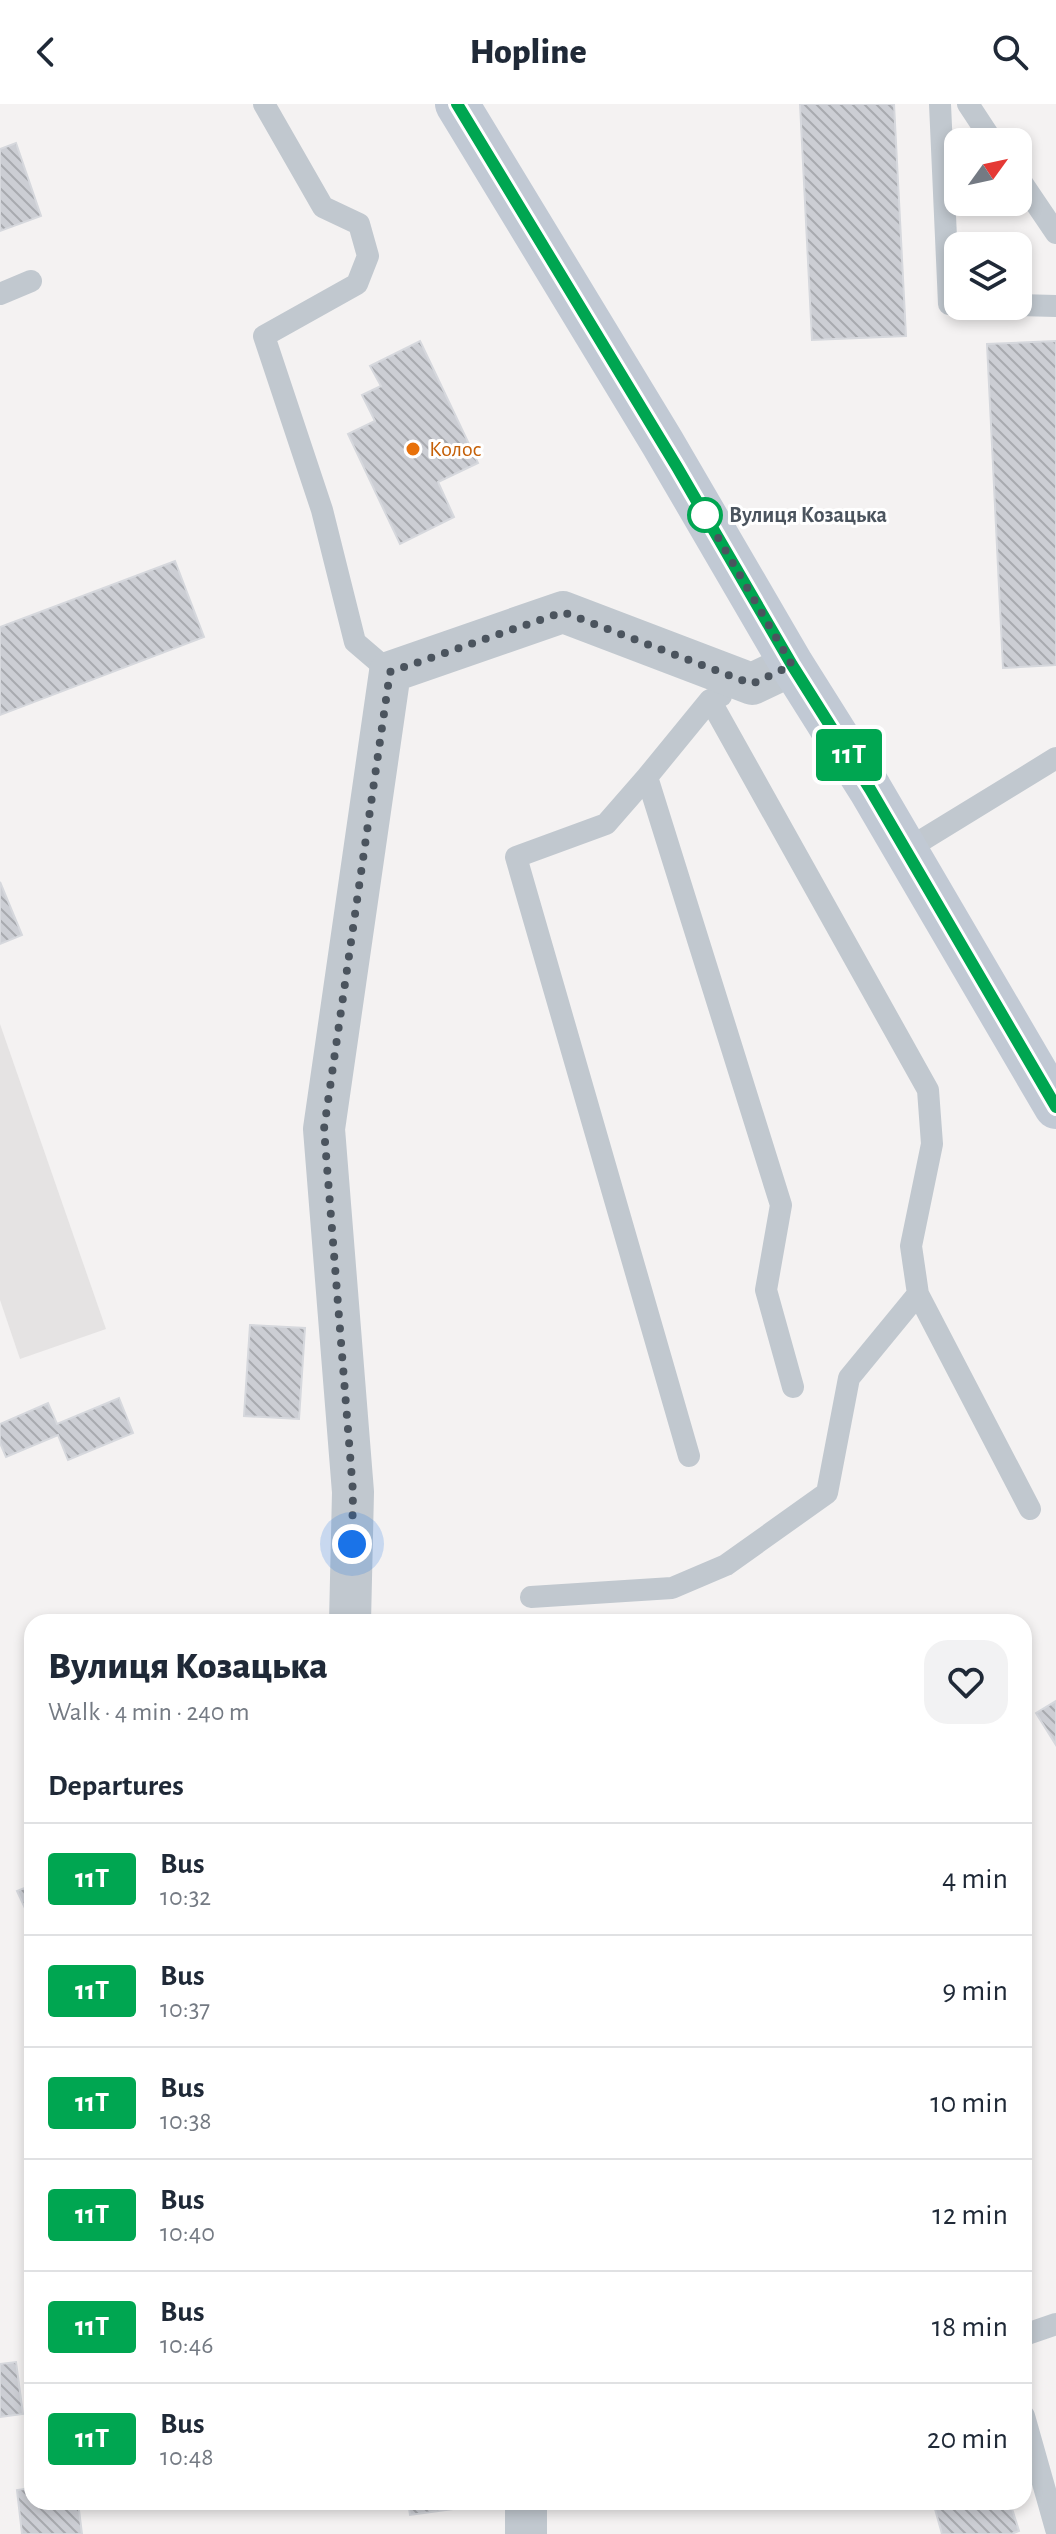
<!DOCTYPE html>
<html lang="en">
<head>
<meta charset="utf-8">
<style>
	body { margin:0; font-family:"Alegreya Sans",sans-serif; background:#f2f2f3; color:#1f2937; height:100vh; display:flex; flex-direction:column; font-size:30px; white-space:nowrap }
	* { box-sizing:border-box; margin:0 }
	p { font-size:26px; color:#747a83 }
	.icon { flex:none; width:44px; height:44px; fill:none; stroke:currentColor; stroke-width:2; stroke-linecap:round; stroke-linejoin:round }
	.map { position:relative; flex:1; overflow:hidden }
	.panel { position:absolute; left:24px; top:1510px; width:1008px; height:896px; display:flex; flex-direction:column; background:#fff; border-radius:24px; box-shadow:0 4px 12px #0003 }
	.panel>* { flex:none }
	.badge { padding:0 16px; border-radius:6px; font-size:28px; line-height:52px }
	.needle { width:52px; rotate:57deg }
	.fabs { position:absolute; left:944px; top:24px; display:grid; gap:16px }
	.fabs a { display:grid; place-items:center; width:88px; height:88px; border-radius:16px; background:#fff; box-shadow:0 4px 12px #0003; font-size:40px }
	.you { position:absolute; width:40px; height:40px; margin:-20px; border:6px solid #fff; border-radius:50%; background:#1a73e8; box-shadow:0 0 0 12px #1a73e833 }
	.map>.badge { position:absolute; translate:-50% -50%; box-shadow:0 0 0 4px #fff }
	h2 { padding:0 24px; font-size:30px; line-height:72px }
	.round { display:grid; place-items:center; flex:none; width:84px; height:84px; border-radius:24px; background:#f2f2f3 }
	.summary { display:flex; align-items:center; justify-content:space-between; height:136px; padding:0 24px }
	h1 { font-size:38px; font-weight:800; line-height:60px }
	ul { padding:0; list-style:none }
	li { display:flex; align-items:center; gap:24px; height:112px; padding:0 24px; border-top:2px solid #e0e1e3 }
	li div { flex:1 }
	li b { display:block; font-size:30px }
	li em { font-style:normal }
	li .badge { min-width:88px; font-weight:700; text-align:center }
	header { display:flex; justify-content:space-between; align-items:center; height:104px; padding:0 24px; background:#fff; font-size:36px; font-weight:800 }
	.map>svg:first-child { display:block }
	.education { fill:#e5e3e3 }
	.building { fill:url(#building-back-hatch); stroke:#d6d8dd; stroke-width:2 }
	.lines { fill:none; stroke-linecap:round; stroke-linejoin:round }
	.service { stroke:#c1c8cf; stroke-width:22 }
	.minor { stroke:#c1c8cf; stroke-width:42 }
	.secondary { stroke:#c1c9d4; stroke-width:44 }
	.line-casing { stroke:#fff; stroke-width:18 }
	.line { stroke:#00a651; stroke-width:12 }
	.walk { stroke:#4b545e; stroke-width:8; stroke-dasharray:0 14.4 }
	.food-dot { fill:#e8710a; stroke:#fff; stroke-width:3 }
	.stop-dot { fill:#fff; stroke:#00a651; stroke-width:4 }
	.labels { text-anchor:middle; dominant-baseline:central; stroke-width:6; stroke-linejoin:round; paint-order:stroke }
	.food-label { font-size:22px; fill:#c56008; stroke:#fff; text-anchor:start }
	.stop-label { font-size:22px; font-weight:bold; fill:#4b545e; stroke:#fff; text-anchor:start }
</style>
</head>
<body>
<header><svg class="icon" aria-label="back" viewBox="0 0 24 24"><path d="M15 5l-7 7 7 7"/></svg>Hopline<svg class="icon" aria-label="search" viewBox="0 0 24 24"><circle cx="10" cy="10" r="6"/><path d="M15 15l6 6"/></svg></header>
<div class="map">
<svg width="1056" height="2430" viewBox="0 0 1056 2430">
	<defs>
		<pattern id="building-back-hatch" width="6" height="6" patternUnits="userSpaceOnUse" patternTransform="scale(2)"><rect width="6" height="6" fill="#ccced4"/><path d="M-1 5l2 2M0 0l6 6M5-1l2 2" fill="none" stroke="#a8aaaf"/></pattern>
	</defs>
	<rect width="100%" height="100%" fill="#f4f2f2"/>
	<path class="education" d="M0,920L106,1225L20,1255L0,1196Z"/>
	<path class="building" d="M800,0H894L906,232L812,236Z
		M16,39L41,112L0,127V45Z
		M420,237L478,359L438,378L454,413L400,440L348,330L375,317L362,291L381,282L370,262Z
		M1056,237V561L1003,564L987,240Z
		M175,457L204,533L0,611V523Z
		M0,778L22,831L0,840Z
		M250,1221L305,1224L299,1315L244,1312Z
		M119,1294L133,1329L68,1356L58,1331L6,1353L0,1339V1320L48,1299L57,1320Z
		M1056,1597V1641L1036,1609Z
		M32,1781V1819L17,1787Z
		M16,2258L23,2310L0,2313V2260Z
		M32,2384V2398H78L82,2430H22L17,2386Z
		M408,2398H475L476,2402L410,2411Z
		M933,2398H1010L1019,2427L1011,2430H942Z"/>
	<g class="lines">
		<path class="service" d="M264,0L323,103L359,120L368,152L357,180L264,232L322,406L355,538L390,568
			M940,0L949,200L958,201
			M968,0L993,38
			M1018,73L1056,129
			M0,190L31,177
			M1018,201L1056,202
			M721,592L710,596L647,673L781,1101L766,1186L793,1283
			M710,596L928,986L932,1040L911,1142L918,1190L1030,1405
			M647,673L606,720L516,753L689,1352
			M906,746L1056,654
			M531,1493L672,1484L726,1461L827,1389L849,1274L918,1190
			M1024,2231L1056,2220
			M1024,2312L1056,2425"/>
		<path class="minor" d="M350,1518L353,1388L324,1025L390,568L563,508L752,580L792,561
			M526,2430V2398"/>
		<path class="secondary" d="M457,0L662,338L792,561L870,685L1056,1003"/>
	</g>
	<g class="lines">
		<defs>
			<path id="line" d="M457,0L677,363L792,561L870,685L1056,1003"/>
		</defs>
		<use href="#line" class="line-casing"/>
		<use href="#line" class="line"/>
		<path class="walk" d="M352,1440L353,1388L324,1025L390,568L563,508L752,580L792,561L705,411"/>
	</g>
	<circle class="food-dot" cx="413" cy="345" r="8"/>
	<circle class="stop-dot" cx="705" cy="411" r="16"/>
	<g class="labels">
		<g class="food-label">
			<text x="429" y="345">Колос</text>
		</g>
		<g class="stop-label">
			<text x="729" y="411">Вулиця Козацька</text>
		</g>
	</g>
</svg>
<div class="fabs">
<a><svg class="needle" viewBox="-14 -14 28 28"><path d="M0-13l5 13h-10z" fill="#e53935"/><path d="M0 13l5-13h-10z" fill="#747a83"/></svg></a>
<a><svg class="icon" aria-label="layers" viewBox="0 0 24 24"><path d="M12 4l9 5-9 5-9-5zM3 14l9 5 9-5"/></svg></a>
</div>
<div class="you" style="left:352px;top:1440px"></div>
<b class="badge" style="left:849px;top:651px;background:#00a651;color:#fff">11Т</b>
<section class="panel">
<div class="summary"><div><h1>Вулиця Козацька</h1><p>Walk · 4 min · 240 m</p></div><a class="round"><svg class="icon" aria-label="heart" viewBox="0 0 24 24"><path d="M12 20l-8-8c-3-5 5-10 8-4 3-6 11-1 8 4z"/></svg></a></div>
<h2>Departures</h2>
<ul>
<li><span class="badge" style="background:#00a651;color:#fff">11Т</span><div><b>Bus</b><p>10:32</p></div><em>4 min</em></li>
<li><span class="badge" style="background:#00a651;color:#fff">11Т</span><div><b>Bus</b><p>10:37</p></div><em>9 min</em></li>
<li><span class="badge" style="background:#00a651;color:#fff">11Т</span><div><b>Bus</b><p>10:38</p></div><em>10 min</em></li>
<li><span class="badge" style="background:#00a651;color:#fff">11Т</span><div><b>Bus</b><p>10:40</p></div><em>12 min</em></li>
<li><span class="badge" style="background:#00a651;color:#fff">11Т</span><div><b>Bus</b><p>10:46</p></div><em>18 min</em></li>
<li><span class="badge" style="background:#00a651;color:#fff">11Т</span><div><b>Bus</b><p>10:48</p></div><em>20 min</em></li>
</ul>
</section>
</div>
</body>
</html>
